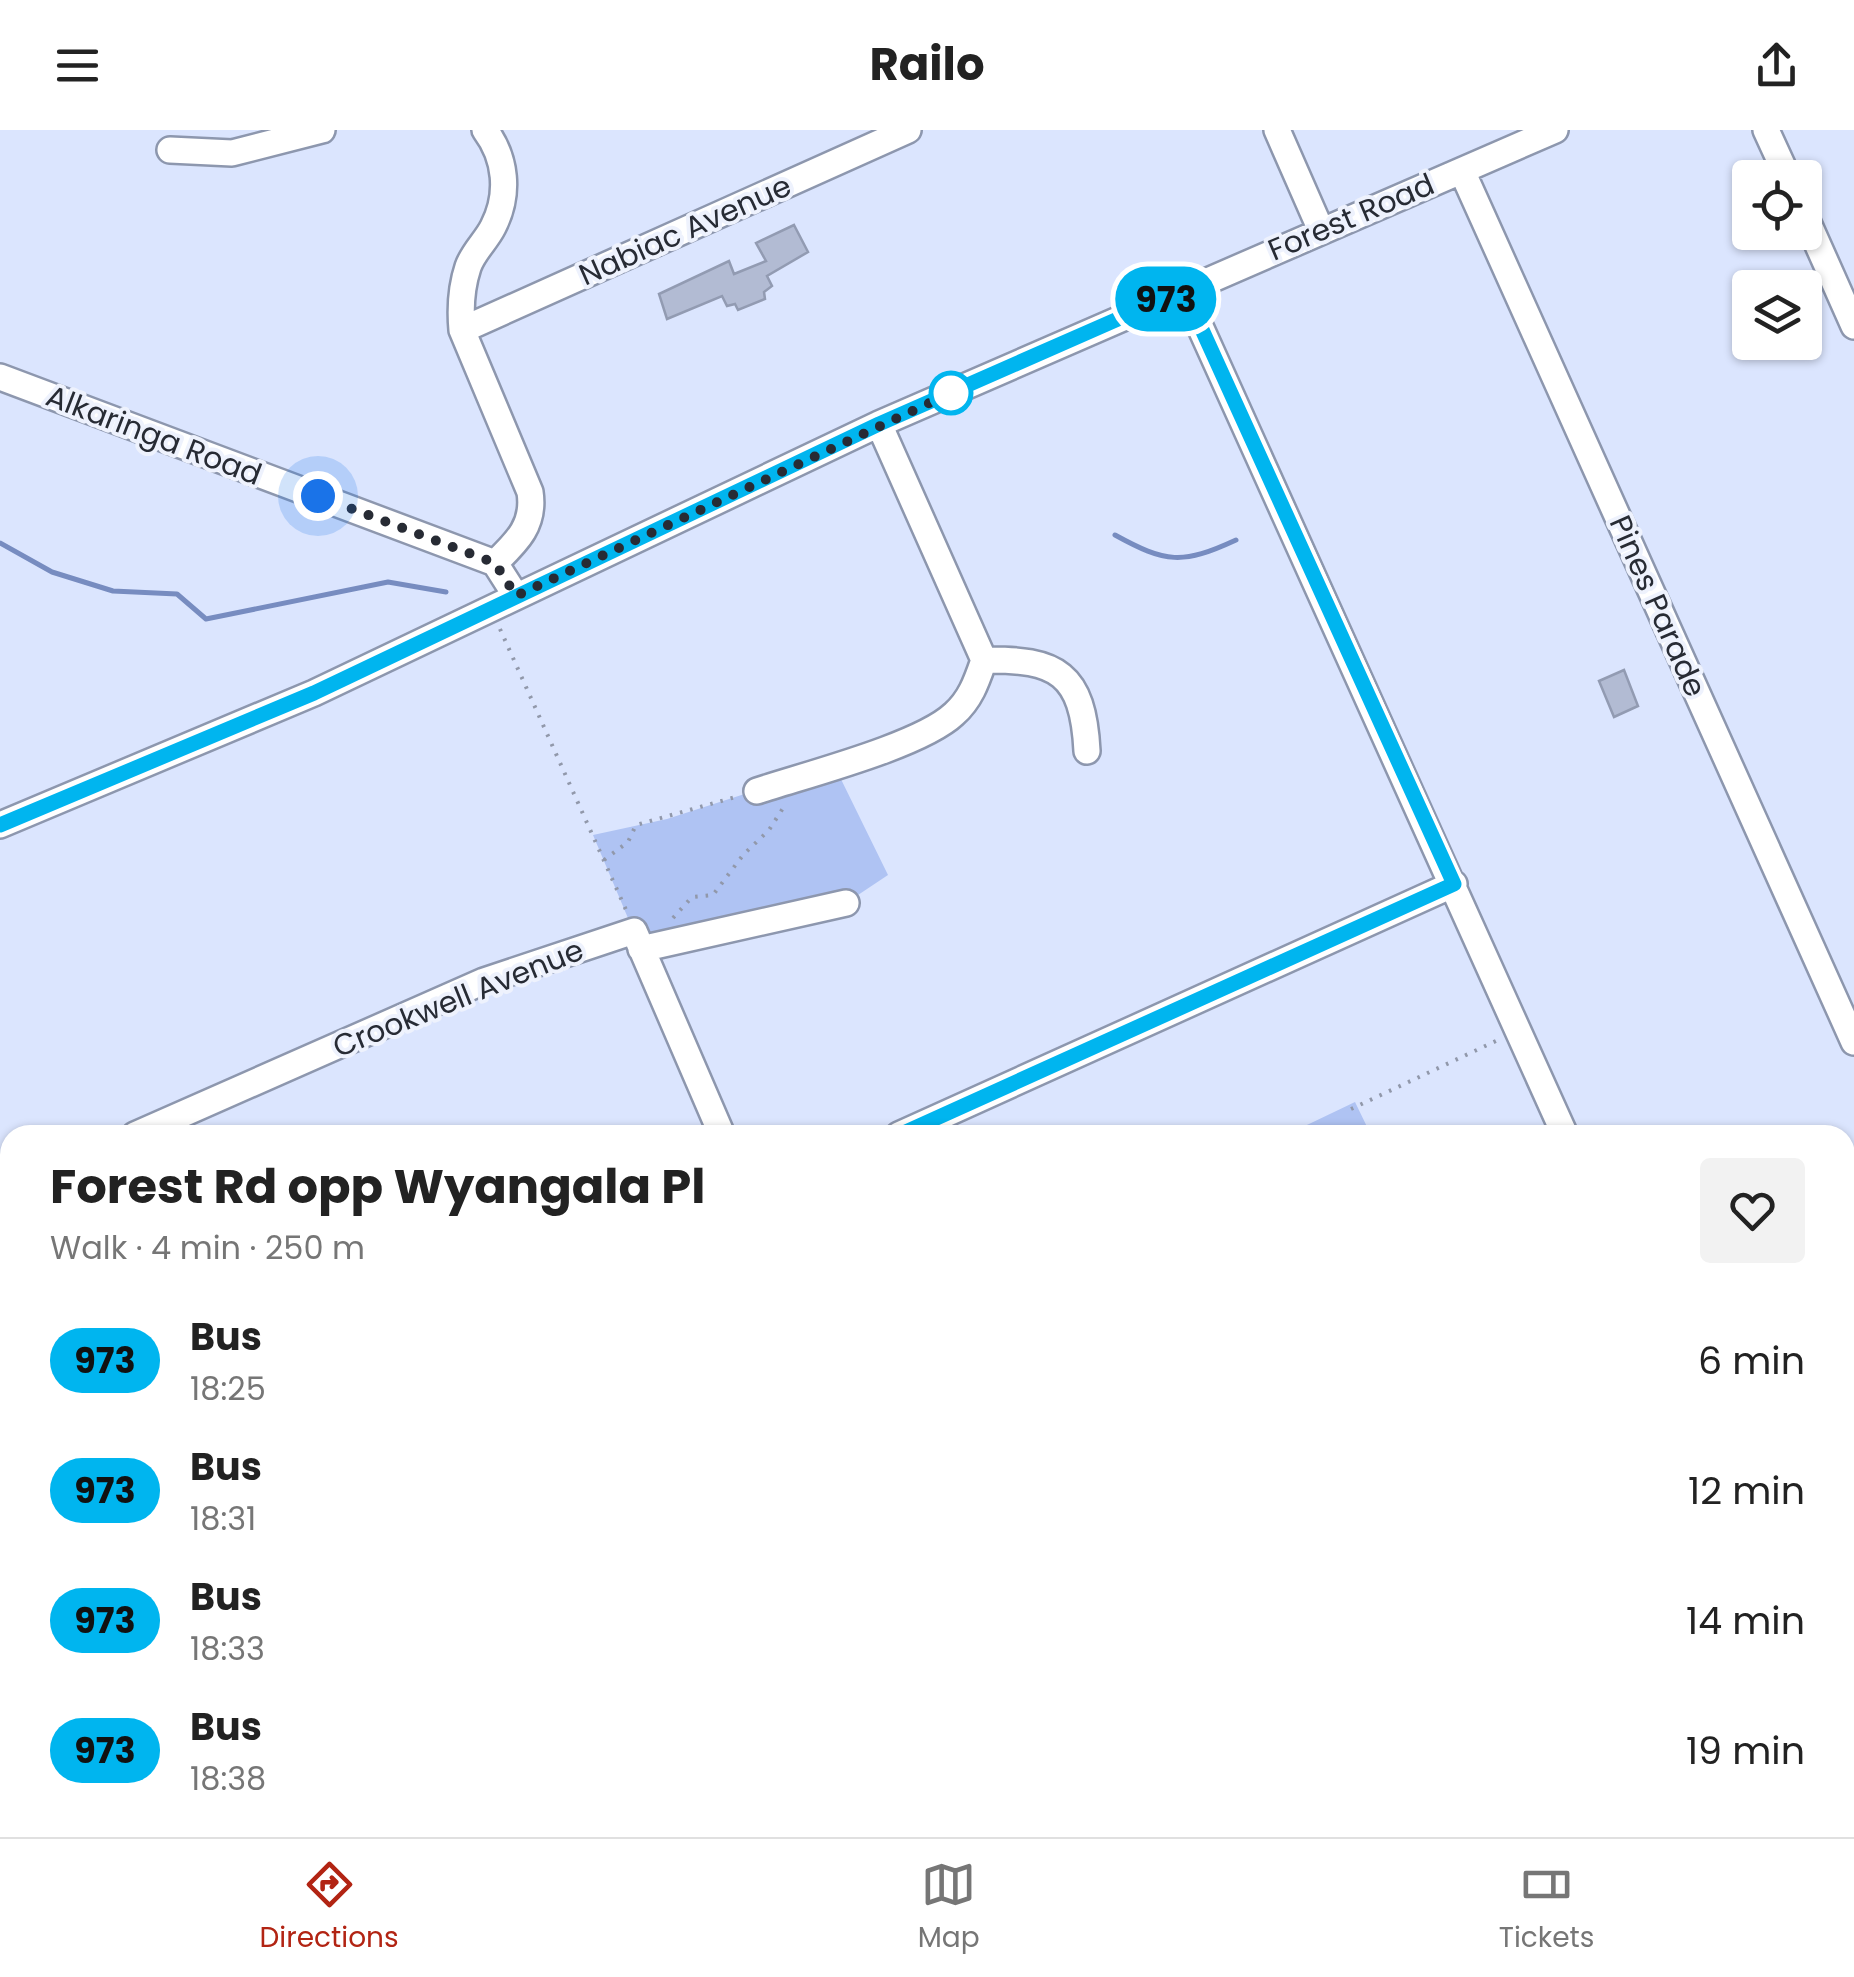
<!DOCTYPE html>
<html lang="en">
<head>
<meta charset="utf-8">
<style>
	body { margin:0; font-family:Poppins,sans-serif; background:#f2f2f2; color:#222; height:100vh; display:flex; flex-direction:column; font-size:38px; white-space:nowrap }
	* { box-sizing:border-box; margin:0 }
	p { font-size:32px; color:#767676 }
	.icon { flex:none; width:55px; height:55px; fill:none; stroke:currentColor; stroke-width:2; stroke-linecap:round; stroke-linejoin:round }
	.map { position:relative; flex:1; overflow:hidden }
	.panel { position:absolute; left:0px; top:995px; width:1855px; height:712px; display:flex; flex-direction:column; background:#fff; border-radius:30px 30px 0 0; box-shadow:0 2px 8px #0004 }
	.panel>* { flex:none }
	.badge { padding:0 20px; border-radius:32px; font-size:35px; line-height:65px }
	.tools { position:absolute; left:1732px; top:30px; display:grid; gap:20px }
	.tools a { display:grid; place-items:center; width:90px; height:90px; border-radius:10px; background:#fff; box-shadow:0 2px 8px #0004; font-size:50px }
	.you { position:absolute; width:50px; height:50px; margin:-25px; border:8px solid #fff; border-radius:50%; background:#1a73e8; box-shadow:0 0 0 15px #1a73e833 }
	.map>.badge { position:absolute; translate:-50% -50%; box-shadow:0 0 0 5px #fff }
	.round { display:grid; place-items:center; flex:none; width:105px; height:105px; border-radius:10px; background:#f2f2f2 }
	.summary { display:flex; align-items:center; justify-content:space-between; height:170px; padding:0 50px }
	h1 { font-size:48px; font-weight:700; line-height:75px }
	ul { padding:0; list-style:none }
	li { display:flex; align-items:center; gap:30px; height:130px; padding:0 50px }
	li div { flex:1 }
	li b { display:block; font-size:38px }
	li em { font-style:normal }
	li .badge { min-width:110px; font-weight:700; text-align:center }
	header { display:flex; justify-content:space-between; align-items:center; height:130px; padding:0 50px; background:#fff; font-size:45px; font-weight:700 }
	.tabs { display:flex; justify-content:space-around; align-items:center; height:140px; border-top:2px solid #e0e0e0; background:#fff; font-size:28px; color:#767676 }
	.tabs a { display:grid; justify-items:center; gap:5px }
	.tabs .selected { color:#b22413 }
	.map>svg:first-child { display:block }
	.green { fill:#afc3f3 }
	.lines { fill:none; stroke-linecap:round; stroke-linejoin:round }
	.stream { stroke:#778cc0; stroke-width:5 }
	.building { fill:#b2bbd3; stroke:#929bb2; stroke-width:2.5 }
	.minor-casing { stroke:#8d97ae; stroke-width:30 }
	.major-casing { stroke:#8d97ae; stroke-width:35 }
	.path { stroke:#9198aa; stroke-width:4; stroke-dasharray:2.5 8; stroke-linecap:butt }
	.minor { stroke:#fff; stroke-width:25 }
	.major { stroke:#fff; stroke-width:30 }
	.line-casing { stroke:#fff; stroke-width:22 }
	.line { stroke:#00b5ef; stroke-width:15 }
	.walk { stroke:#272b34; stroke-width:10; stroke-dasharray:0 18 }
	.stop-dot { fill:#fff; stroke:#00b5ef; stroke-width:5 }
	.labels { text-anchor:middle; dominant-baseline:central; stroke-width:8; stroke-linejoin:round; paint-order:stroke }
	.street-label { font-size:30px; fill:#272b34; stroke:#eef2fd }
</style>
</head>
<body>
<header><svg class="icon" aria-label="menu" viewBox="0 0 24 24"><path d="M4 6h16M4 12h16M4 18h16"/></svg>Railo<svg class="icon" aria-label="share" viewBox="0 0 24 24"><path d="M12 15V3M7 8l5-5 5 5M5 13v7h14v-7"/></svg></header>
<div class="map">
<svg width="1854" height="1707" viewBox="0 0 1854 1707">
	<rect width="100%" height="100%" fill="#dbe5fe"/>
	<path class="green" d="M834,635L888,745L846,773L641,819L593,705L667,689Z
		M1355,972L1371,1005H1286Z"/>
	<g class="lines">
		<path class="stream" d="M1115,405C1166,433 1182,435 1236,410
			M0,413L52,442L113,461L177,464L206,489L388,452L446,462"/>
	</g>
	<path class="building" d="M794,95L808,122L767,146L772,156L764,162L765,169L738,180L735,174L727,176L722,166L667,189L659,164L729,131L734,144L766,131L756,113Z
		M1624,540L1638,576L1614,587L1599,551Z"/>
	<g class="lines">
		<defs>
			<path id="minor" d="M485,0C506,28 510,64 493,97C486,111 473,122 468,137C461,158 460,178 462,200L530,362C535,394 518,411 495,433
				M1277,0L1320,98
				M1766,0L1788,48
				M170,20L232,23L322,0
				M1462,41L1854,912
				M1805,86L1854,196
				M1184,161L1565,1005
				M462,200L908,0
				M0,247L495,433L516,466
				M984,530C1057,529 1083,543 1087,621
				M757,661C805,645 920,616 954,584C971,569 977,550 984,530L879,294
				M0,695L314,563L879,294L1555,0
				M641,819L846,773
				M135,1005L484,851L634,801L722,1005
				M899,1005L1454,754
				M0,1064L10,1060
				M0,1239H10
				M0,1411L10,1406
				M0,1482L10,1503
				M1845,1546L1854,1542
				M1845,1628L1854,1648
				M0,1634L10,1630
				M413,1698L418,1707
				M1484,1707L1506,1698"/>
			<path id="major" d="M1845,1216L1854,1211
				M723,1707L744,1698"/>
		</defs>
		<use href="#minor" class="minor-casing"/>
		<use href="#major" class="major-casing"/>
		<path class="path" d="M500,499L627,782
			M604,730L628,712L636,695L739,666
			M673,788L692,767L713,765L743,725L769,700L785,675
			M1351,979L1498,910
			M236,1698L255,1707"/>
		<use href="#minor" class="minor"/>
		<use href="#major" class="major"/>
	</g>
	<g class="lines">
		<defs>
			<path id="line" d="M0,695L314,563L879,294L1184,160L1454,754L899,1005"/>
		</defs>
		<use href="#line" class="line-casing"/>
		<use href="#line" class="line"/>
		<path class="walk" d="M318,366L495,433L516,466L951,263"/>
	</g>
	<circle class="stop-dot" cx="951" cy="263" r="20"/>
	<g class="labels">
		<g class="street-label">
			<text transform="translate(1351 87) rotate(-23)">Forest Road</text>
			<text transform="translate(685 100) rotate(-24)">Nabiac Avenue</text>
			<text transform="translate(154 305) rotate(21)">Alkaringa Road</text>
			<text transform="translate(1658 476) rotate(66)">Pines Parade</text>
			<text transform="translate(458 868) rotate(-22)">Crookwell Avenue</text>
		</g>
	</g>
</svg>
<div class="tools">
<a><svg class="icon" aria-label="locate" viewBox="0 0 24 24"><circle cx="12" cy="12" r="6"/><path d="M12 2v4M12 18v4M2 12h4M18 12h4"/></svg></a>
<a><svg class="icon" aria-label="layers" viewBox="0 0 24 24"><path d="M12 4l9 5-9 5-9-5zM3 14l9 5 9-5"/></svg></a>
</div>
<div class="you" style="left:318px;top:366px"></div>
<b class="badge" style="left:1166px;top:169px;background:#00b5ef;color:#111">973</b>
<section class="panel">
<div class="summary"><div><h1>Forest Rd opp Wyangala Pl</h1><p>Walk · 4 min · 250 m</p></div><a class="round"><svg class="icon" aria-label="heart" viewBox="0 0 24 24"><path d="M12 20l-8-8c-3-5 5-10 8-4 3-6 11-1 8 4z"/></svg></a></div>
<ul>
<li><span class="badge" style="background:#00b5ef;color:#111">973</span><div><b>Bus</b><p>18:25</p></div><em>6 min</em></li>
<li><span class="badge" style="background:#00b5ef;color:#111">973</span><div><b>Bus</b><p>18:31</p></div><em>12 min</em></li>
<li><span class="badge" style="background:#00b5ef;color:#111">973</span><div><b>Bus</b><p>18:33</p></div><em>14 min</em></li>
<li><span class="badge" style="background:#00b5ef;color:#111">973</span><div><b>Bus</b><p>18:38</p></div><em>19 min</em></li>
</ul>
</section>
</div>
<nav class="tabs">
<a class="selected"><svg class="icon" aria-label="directions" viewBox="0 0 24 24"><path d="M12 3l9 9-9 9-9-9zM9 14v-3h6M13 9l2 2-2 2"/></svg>Directions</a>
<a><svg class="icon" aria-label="map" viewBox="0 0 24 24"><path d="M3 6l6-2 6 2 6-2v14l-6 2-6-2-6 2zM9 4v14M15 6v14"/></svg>Map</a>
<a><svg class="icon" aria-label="tickets" viewBox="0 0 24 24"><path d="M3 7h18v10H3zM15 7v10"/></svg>Tickets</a>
</nav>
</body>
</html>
